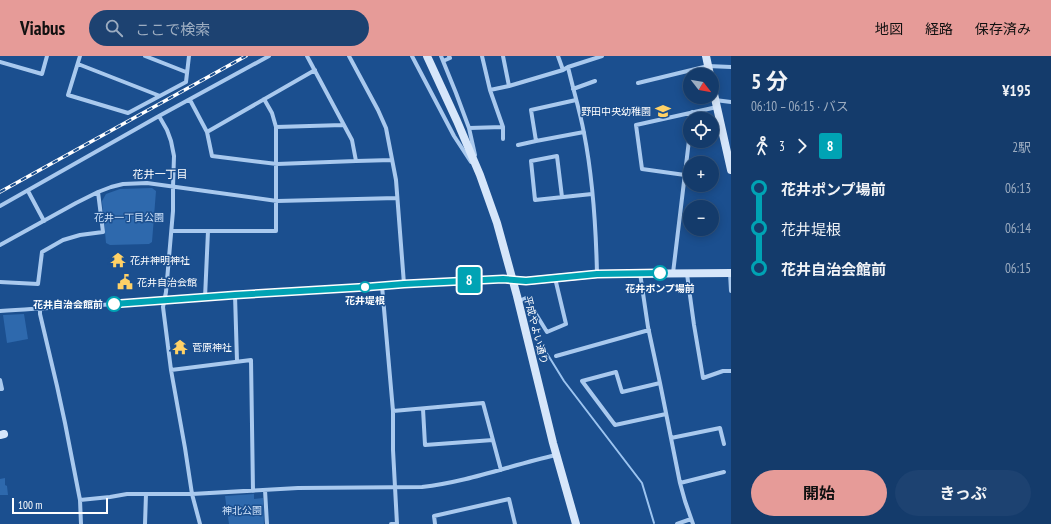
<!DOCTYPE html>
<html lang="ja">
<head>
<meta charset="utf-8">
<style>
	body { margin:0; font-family:"PT Sans Narrow","Noto Sans JP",sans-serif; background:#1d4271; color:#f1f3f6; height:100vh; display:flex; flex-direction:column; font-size:15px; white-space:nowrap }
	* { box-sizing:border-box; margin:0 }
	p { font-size:13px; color:#9dadc1 }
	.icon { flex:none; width:22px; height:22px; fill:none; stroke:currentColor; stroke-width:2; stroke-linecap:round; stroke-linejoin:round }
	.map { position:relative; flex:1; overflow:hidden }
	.drawer { display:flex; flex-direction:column; background:#143b6b; width:320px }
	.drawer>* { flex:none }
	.badge { padding:0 8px; border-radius:3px; font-size:14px; line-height:26px }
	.needle { width:26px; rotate:121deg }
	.fabs { position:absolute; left:683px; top:12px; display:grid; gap:8px }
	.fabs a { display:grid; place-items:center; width:36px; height:36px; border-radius:50%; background:#143b6b; box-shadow:0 2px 10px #0003,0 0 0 1px #33557e; font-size:20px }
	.scale { position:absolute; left:12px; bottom:10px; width:96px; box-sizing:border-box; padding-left:4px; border:2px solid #fff; border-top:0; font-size:11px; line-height:14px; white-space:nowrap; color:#fff; -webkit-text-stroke:3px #1b4f8f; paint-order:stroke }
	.map>.badge { position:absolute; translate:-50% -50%; box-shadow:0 0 0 2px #fff }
	.legs { display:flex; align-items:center; gap:6px; height:44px; padding:0 20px; font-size:13px }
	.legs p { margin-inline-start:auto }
	.summary { display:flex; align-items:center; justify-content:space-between; height:68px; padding:0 20px }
	h1 { font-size:22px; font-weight:700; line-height:30px }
	.cta { display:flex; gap:8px; margin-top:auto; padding:8px 20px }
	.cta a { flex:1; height:46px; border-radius:24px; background:#e69b98; color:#111; font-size:16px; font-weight:700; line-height:46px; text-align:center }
	.cta a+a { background:#1d4271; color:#f1f3f6 }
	ul { padding:0 20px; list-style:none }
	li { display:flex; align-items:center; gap:14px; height:40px; font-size:15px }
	li i { display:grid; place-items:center; width:6px; height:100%; margin:0 5px; background:currentColor }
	li i::after { content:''; width:10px; height:10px; margin:-5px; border:3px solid; border-radius:50%; background:#143b6b }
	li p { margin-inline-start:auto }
	li:first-child i { background:linear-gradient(#0000 50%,currentColor 0) }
	li:last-child i { background:linear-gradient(currentColor 50%,#0000 0) }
	header { display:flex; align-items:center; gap:24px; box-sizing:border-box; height:56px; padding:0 20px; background:#e69b98; color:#111 }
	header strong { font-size:19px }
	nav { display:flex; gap:22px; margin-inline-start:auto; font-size:14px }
	.search { width:280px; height:36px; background:#1d4271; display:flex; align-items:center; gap:10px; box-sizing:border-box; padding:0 14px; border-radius:22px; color:#9dadc1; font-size:15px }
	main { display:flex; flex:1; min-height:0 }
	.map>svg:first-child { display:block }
	.green { fill:#2e69ad }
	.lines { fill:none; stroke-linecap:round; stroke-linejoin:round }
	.stream { stroke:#9cc4f0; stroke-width:2 }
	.street { stroke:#a9c9ee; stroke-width:4 }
	.secondary { stroke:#d6e6fa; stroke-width:8 }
	.rail-casing { stroke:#fff; stroke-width:3.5 }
	.rail { stroke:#1b4f8f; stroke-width:2; stroke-dasharray:6; stroke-linecap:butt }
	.line-1-casing { stroke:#fff; stroke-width:9 }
	.line-1 { stroke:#00a3b4; stroke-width:6 }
	.stop-1-dot { fill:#fff; stroke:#00a3b4; stroke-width:2 }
	.labels { text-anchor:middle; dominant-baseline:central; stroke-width:3; stroke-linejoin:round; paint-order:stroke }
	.poi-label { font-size:10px; fill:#fff; stroke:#1b4f8f; text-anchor:start }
	.park-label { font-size:10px; fill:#cfe3fa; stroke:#1b4f8f }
	.stop-label { font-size:10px; font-weight:bold; fill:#fff; stroke:#1b4f8f }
	.street-label { font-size:10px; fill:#fff; stroke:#1b4f8f }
	.neighbourhood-label { font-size:11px; fill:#fff; stroke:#1b4f8f }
</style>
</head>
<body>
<header>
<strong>Viabus</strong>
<div class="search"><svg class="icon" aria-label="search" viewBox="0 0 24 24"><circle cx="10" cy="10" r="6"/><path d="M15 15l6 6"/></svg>ここで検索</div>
<nav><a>地図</a><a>経路</a><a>保存済み</a></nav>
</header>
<main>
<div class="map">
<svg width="731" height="468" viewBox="0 0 731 468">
	<rect width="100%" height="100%" fill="#1b4f8f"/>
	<path class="green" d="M152,132L156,135L152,186L149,188L110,189L106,187L102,145L106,138L120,133Z
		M24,258L28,283L7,287L3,259Z
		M5,422V429L7,430L8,439H0V423Z
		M254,438V443L263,442L264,468H229L225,440Z"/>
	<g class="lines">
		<path class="stream" d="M543,291L564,325L642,427L654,467"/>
		<path class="street" d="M80,0L68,39L128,57L186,26L189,0
			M145,0L186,16
			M307,0L352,84L356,105
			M349,0L378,54L386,72L396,124L404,228
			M412,0L454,80L471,106
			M441,0L456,37L469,72L475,99
			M482,0L490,34L503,71V83
			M503,0L509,30
			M558,0L563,14
			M443,5L450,2L449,0
			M0,6L42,18L47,0
			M78,8L160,40
			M568,11C573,33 580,55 584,77C593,123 596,171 597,218
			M638,27L708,10L731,11
			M573,33L595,25
			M490,34L509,30L563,14L568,11L602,0
			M190,44L207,76L212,100L277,108L356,105L392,104
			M576,44L531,54L536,85L584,76
			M715,44L731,46
			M159,60L167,74L171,85L174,100L173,131V155L166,236L163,251L171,314L185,392L192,438L200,468
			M692,63V56
			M276,71L343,69
			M469,72L503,71
			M207,76L315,14
			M518,89L536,85
			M685,119L642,113L636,69L717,51
			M28,135L44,165
			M562,141L557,100L531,105L535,144L592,138
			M0,150L159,60L269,0
			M172,175H276V71L272,57L264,43
			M0,189L76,147L98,136L111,131L123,128L147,127L277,145L397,142
			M640,217L648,271L660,327L680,427L685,445L693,468
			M673,217L690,76
			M730,217L731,235
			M687,218L694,269L703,322L723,315H731
			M0,226L38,228L42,196L63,184L80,179L103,176L98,136
			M382,230L393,355V394L397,468H391
			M235,239L237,305
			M205,242L208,175
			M519,245L526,242L547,276L566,268L555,222
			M40,252V258L57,330L65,367L80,444L81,468
			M0,255C54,251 109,249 164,245C277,237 389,229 503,223L512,224
			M556,300L649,274
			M171,314L251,304L253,435
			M0,324L2,333H0
			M660,327L622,336L616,316L582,325L615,369L666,358
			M423,353L425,389L493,384
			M393,355L483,347L501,414
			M671,382L720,372L724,388
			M680,427L724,416
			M265,434L267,468
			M80,444L110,441L127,438H192L298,432L422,431C468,426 511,409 556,399
			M145,468L146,438
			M435,468L434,460L509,443L515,468
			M677,468L691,463"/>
		<path class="secondary" d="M427,0L457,65L480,119L497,167L517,240L553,387L576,468
			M706,0L710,19
			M712,29L731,114
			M512,224L526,225L597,218L731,217
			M0,379L4,378"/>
		<defs>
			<path id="rail" d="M0,136L246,0"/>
		</defs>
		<use href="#rail" class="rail-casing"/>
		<use href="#rail" class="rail"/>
	</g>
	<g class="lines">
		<defs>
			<path id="line-1" d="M114,248L235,239L367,231L404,228L503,223L526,225L597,218L660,217"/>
		</defs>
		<use href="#line-1" class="line-1-casing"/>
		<use href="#line-1" class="line-1"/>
	</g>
	<defs>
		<symbol id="school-bare" viewBox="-9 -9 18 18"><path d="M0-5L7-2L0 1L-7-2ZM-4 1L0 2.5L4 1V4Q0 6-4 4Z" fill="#ffd166" stroke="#1b4f8f" stroke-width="2.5" paint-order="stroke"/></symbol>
		<symbol id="temple-bare" viewBox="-9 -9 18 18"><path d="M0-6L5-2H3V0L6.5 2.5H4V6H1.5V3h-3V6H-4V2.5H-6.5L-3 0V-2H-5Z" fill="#ffd166" stroke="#1b4f8f" stroke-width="2.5" paint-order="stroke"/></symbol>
		<symbol id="civic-bare" viewBox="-9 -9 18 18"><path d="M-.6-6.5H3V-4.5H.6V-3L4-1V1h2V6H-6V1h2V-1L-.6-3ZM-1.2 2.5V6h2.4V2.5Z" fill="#ffd166" stroke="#1b4f8f" stroke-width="2.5" paint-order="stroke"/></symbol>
	</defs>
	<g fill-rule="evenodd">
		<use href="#school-bare" x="652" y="44" width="22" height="22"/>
		<use href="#temple-bare" x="107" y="193" width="22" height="22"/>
		<use href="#civic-bare" x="114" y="215" width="22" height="22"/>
		<use href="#temple-bare" x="169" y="280" width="22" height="22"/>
	</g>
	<g class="stop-1-dot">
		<circle cx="660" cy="217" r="7"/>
		<circle cx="365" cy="231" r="5"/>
		<circle cx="114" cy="248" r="7"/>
	</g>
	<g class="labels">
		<g class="poi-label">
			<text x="651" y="55" text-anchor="end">野田中央幼稚園</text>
			<text x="130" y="204">花井神明神社</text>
			<text x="137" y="226">花井自治会館</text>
			<text x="192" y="291">菅原神社</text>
		</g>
		<g class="park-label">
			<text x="129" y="161">花井一丁目公園</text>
			<text x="242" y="454">神北公園</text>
		</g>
		<g class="stop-label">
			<text x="660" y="232">花井ポンプ場前</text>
			<text x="365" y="244">花井堤根</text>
			<text x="103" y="248" text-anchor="end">花井自治会館前</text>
		</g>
		<g class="street-label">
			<text transform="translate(536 274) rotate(76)">平成やよい通り</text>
		</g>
		<g class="neighbourhood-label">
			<text x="160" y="118">花井一丁目</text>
		</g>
	</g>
</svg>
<div class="fabs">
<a><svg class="needle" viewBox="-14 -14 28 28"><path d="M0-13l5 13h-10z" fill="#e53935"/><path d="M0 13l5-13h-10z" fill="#9dadc1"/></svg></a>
<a><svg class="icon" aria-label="locate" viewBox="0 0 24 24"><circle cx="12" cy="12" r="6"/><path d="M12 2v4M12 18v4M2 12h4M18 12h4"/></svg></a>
<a>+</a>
<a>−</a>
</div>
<div class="scale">100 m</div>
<b class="badge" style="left:469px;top:224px;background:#00a3b4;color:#fff">8</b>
</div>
<section class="drawer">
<div class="summary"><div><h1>5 分</h1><p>06:10 – 06:15 · バス</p></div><b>¥195</b></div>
<div class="legs"><svg class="icon" aria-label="walk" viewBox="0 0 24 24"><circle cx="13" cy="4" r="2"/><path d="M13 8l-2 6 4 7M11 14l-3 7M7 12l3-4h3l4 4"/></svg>3<svg class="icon" aria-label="forward" viewBox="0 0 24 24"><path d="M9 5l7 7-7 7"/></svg><b class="badge" style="background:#00a3b4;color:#fff">8</b><p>2駅</p></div>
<ul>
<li><i style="color:#00a3b4"></i><b>花井ポンプ場前</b><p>06:13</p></li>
<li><i style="color:#00a3b4"></i><span>花井堤根</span><p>06:14</p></li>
<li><i style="color:#00a3b4"></i><b>花井自治会館前</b><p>06:15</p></li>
</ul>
<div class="cta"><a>開始</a><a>きっぷ</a></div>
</section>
</main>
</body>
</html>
